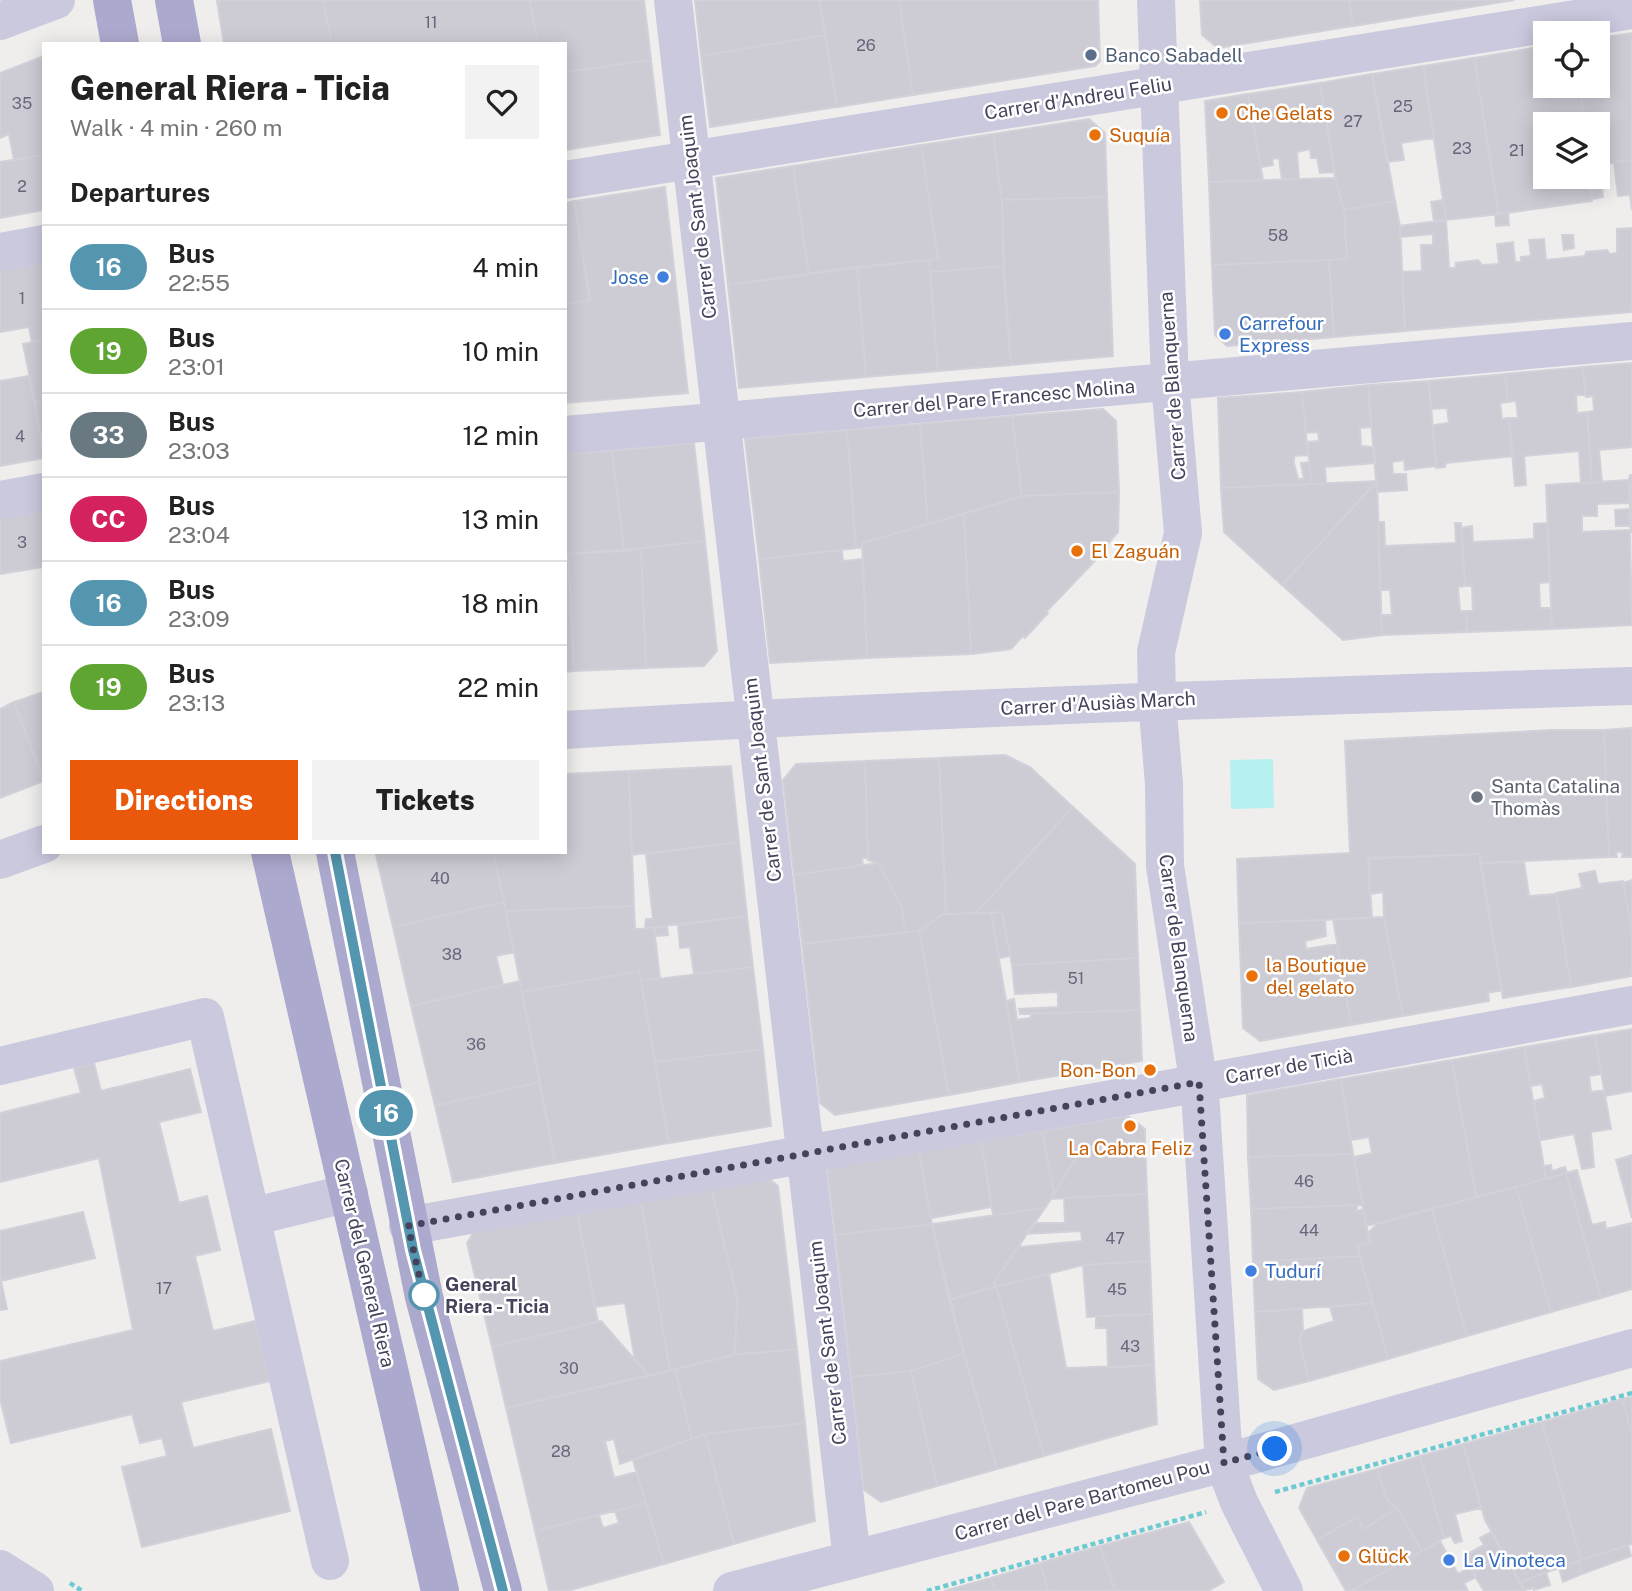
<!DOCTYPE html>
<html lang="en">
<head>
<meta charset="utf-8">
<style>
	body { margin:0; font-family:"Public Sans",sans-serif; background:#f2f2f2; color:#222; height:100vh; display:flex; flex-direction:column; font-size:26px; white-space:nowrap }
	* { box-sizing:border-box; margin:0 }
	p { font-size:23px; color:#767676 }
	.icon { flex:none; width:38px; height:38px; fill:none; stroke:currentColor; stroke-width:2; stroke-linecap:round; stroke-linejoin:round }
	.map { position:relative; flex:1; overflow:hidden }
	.sheet { position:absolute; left:42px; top:42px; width:525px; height:812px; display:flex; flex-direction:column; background:#fff; border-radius:0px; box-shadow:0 4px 18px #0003 }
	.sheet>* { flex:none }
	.badge { padding:0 14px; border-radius:23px; font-size:24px; line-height:46px }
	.fabs { position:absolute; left:1533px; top:21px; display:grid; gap:14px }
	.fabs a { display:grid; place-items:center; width:77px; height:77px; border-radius:0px; background:#fff; box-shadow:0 4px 18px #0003; font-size:35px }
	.you { position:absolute; width:35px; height:35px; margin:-18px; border:5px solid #fff; border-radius:50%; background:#1a73e8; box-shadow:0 0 0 10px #1a73e833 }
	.map>.badge { position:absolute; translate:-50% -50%; box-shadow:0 0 0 4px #fff }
	h2 { padding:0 28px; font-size:26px; line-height:63px }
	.round { display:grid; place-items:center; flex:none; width:74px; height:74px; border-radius:0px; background:#f2f2f2 }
	.summary { display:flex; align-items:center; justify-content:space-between; height:119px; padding:0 28px }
	h1 { font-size:33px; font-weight:800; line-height:52px }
	.primary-button { display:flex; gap:14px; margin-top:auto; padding:14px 28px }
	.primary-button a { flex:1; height:80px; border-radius:0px; background:#ea580c; color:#fff; font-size:28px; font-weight:800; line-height:80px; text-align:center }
	.primary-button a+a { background:#f2f2f2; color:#222 }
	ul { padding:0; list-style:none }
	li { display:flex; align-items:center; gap:21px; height:84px; padding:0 28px; border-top:2px solid #e0e0e0 }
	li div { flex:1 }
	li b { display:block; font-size:26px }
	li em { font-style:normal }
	li .badge { min-width:77px; font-weight:700; text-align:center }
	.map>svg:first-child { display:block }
	.green { fill:#b6f1ef }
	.building { fill:#cdccd5; stroke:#d2d0d9; stroke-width:2 }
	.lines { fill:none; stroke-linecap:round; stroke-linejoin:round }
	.path { stroke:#6ccad2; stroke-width:4.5; stroke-dasharray:5 3.5; stroke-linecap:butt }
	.minor { stroke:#cac9de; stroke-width:38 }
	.major { stroke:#aca9ce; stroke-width:38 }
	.line-casing { stroke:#fff; stroke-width:16 }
	.line { stroke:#5496af; stroke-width:10 }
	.walk { stroke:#44435b; stroke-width:7; stroke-dasharray:0 12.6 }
	.service-dot { fill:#5c6f8a; stroke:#fff; stroke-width:2.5 }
	.food-dot { fill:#e8710a; stroke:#fff; stroke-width:2.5 }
	.shop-dot { fill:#3f7fe0; stroke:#fff; stroke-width:2.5 }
	.worship-dot { fill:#6b7280; stroke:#fff; stroke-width:2.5 }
	.stop-dot { fill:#fff; stroke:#5496af; stroke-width:3.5 }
	.labels { text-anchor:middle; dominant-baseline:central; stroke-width:5; stroke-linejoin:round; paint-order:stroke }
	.number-label { font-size:16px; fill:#66657a }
	.service-label { font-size:19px; fill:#4e5e75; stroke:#fff; text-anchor:start }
	.street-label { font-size:19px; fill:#44435b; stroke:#fff }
	.food-label { font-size:19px; fill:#c56008; stroke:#fff; text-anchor:start }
	.shop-label { font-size:19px; fill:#366cbe; stroke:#fff; text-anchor:start }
	.worship-label { font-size:19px; fill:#5b616d; stroke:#fff; text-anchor:start }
	.stop-label { font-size:19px; font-weight:bold; fill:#44435b; stroke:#fff; text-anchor:start }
</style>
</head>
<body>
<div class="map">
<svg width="1632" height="1591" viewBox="0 0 1632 1591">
	<rect width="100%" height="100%" fill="#efeeec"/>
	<path class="green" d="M1273,759L1274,808L1231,809L1230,760Z"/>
	<path class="building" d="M222,0H323L332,44H224L217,1Z
		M323,0H529L539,44H332Z
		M529,0H644L651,60L565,72V44H539Z
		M695,0H819L826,35L701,56Z
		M819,0H899L913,95L837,107Z
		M899,0H1098L1100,61L1095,66L913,95Z
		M1200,0H1349L1353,26L1218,48L1202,35Z
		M1349,0H1514L1353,26Z
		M1632,33V160L1598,165V124H1584L1580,86H1598V38Z
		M826,35L837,107L710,127L701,56Z
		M1545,46V86H1580L1584,124H1545V177H1590L1592,201L1499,214L1474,58Z
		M44,56V155L14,160L9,134L0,138V73Z
		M1474,58L1499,214L1446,220L1423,66Z
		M651,60L660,135L565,150V72Z
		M1423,66L1434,138L1401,143L1404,160L1387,162L1372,74Z
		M1372,74L1395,201L1344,210L1335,178L1320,83Z
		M1320,83L1335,172L1320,173L1317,158H1311L1310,149L1297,152L1299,179L1282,180L1279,158L1272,159L1273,165L1261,167L1248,94Z
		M1248,94L1263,180L1209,182L1205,101Z
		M1089,119L1105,133L1107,197L1002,200L993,134Z
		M993,134L1002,200L1004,266L930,272L929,260L938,259L921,145Z
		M921,145L938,259L809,274L793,166Z
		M44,155V210L0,218V162Z
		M1632,160V210L1630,195L1618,196L1614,162Z
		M793,166L809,275L728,285L716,178Z
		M1335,178L1344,210L1347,259L1212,265L1209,182Z
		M665,187L688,393L565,403V304L590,300L574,201Z
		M1602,187L1603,197L1592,199L1591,188Z
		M1107,197L1113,356L1011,365L1004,285L1002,200Z
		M1443,200L1446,220L1434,221L1431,202Z
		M574,201L590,300L565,304V203Z
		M1395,201L1400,226L1405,331L1334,337L1329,260L1347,259L1344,210Z
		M1508,212L1509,225L1496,226L1495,214Z
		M1446,220L1449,268H1455L1456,263L1478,260L1482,265L1499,264L1497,244L1513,242L1515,262H1521V257L1531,256L1529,240L1544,239L1546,260L1585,256L1586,252L1607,250L1610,254L1617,253V229L1632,228V312L1405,331L1402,272L1422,271L1421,245H1433V234L1400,237V226Z
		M1562,235H1573L1574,248L1564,250Z
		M929,260L938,371L866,377L857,267Z
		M1329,260L1334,337L1227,346L1215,335L1212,265Z
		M44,262V340L32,342L29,327L0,332V270Z
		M1004,266L1011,365L938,371L930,272Z
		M857,267L866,377L739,388L728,285Z
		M44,340V401L35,402L23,344Z
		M1632,363V447L1599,450L1602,482L1592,483L1587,412L1594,411L1593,396L1586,397L1583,367Z
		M1583,367L1585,395H1576L1577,413L1587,412L1592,483H1581L1579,451L1524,456L1526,485L1515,486L1509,418H1518L1516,401L1508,402L1505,374Z
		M1505,374L1508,402L1500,403L1502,419L1509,418L1513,456L1446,463L1445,467L1436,468L1433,425L1449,423L1447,408L1431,409L1429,381Z
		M29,376L44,458L0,466V381Z
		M1429,381L1436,466L1405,470L1404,460L1392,462L1393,474H1406L1407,490L1377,492L1368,385Z
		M1368,385L1371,427L1360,428L1361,446L1374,447L1375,463L1325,467L1326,483L1312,484L1307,442L1319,441L1318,432L1306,433L1302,392Z
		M1302,392L1308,455L1294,456V464L1298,479H1304L1301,463L1309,462L1312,484L1221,488L1218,398Z
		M44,401V452L35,402Z
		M1103,409L1116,421L1119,492L1022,496L1012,416Z
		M1012,416L1022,496L928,524L920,424Z
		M920,424L928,524L862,543V548H856L847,430Z
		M847,430L856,548L759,559L745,439Z
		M694,443L705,541L624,551L612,451Z
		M612,451L624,551L565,554V454Z
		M1630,475H1632L1631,533L1629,480Z
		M1629,480V503L1597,504V516H1582V532L1630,530L1632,625L1552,629L1546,485Z
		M1377,481L1282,585L1224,532L1221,488Z
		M1377,481L1382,635L1343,640L1282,585Z
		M1119,492L1118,532L1106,546L1108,547L1046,612L1048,613L1025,638L1023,636L1011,649L971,654L964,514L1023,496Z
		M1629,509L1630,526H1616L1615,510Z
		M44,510V567L0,574V518Z
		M964,514L971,654L867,658L862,543Z
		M1378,522H1384L1385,546L1456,543L1455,523H1461L1465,586L1458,587L1460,611H1466L1467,632L1382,635L1381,615H1392L1390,590H1380Z
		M1547,523L1550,582L1539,583L1540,608H1551L1552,629L1467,632L1466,611H1473L1472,586H1465L1461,528L1472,526L1473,542L1534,539V524Z
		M705,541L717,651L704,666L646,668L641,548Z
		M641,548L646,668L574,671L568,554Z
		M842,550L843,561L863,559L867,658L770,663L759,559Z
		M569,561L574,671L565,672V562Z
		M43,692L44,695V780L14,702Z
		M14,702L44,781L0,798V709Z
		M1632,728V857H1622L1623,852H1616L1617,857H1609L1604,730Z
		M1552,730H1604L1609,857L1480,863V854L1368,858L1372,918L1239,923L1237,859L1350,853L1345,741Z
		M1005,755L1030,767L1073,807L976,913L946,914L939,758Z
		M939,758L946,912L919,931L905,932L902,908L878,863L868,860L865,761Z
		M865,761L868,857L862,858L863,865L794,875L783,780L796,764Z
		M731,766L739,842L632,855L629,771Z
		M629,771L634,906L506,911L493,852H565V774Z
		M1073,807L1135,864L1138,958L1012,965L1002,912L976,913Z
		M739,842L747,916L645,928L646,919H653L646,854Z
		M388,852H493L504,902L393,927L376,855Z
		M1480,854L1502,990L1488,993L1489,1001L1403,1016L1384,917L1383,892L1370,894L1368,859Z
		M1524,862L1529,896L1556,894L1571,987L1503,998L1480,863Z
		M878,863L902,908L905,932L802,944L794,875Z
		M1595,871L1598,884L1623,881L1632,934V976L1571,987L1556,893L1582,888L1579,874Z
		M1632,880V934L1623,883Z
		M504,902L514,952L496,956L503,985L411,1006L393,927Z
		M634,906L635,929L654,928L660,978L641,981L639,971L522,992L506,911Z
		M946,912V914L991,913L1020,1082L949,1095L919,931Z
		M1002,912L1010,956L999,958L991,913Z
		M747,916L753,967L694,974L690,947L680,948L678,925Z
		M1384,917L1403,1016L1351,1025L1333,919Z
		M1325,920L1326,936L1305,941L1306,949L1337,944L1351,1025L1260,1041L1243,1028L1239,923Z
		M667,926L668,935L656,936L654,928Z
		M919,931L949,1095L835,1115L820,1103L802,944Z
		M1138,958L1140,1010L1020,1014L1019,1009L1058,1007V992L1015,994L1012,965Z
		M753,967L763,1049L655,1062L641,981Z
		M639,971L669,1143L555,1163L522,992Z
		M520,981L540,1082L435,1106L411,1006Z
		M1014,999L1017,1020L1031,1018V1014L1140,1010L1142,1061L1020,1082L1006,1001Z
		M1632,1029V1091L1605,1096L1595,1035Z
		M1595,1035L1601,1074L1589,1076L1591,1092L1604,1090L1611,1129L1591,1132L1594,1167L1582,1169L1574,1134L1541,1140L1534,1101L1545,1098L1542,1084L1531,1086L1524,1047Z
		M1524,1047L1546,1179L1476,1197L1452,1060Z
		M763,1049L771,1126L669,1143L655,1062Z
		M1452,1060L1476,1197L1366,1226L1354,1157L1372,1153L1369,1137L1351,1140L1341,1079Z
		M94,1063L101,1091L190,1069L201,1112L159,1122L179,1203L207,1196L220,1250L195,1256L213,1331L255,1321L270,1381L181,1402L193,1448L271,1429L290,1511L142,1547L122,1467L167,1456L162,1438L140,1443L132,1414L11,1443L0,1399V1361L133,1330L99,1158L0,1182V1113L81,1093L74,1068Z
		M1341,1079L1353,1154L1248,1157L1247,1095Z
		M540,1082L555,1163L453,1182L435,1106Z
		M1128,1116L1145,1129V1143L1083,1147L1054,1193L1042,1131Z
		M1042,1131L1054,1193L1051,1199L1045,1208L993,1215L981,1141Z
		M981,1141L992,1207L931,1218L919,1152Z
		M1145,1143L1147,1194L1051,1199L1083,1147Z
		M919,1152L932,1224L835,1235L827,1167Z
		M1353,1154L1363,1205L1251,1209L1248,1157Z
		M1632,1155V1218L1616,1160Z
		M1551,1165L1552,1171L1565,1167L1567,1173L1546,1179L1544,1166Z
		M1577,1170L1592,1225L1605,1222L1606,1229L1632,1223V1289L1601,1298L1566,1173Z
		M1566,1173L1601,1298L1551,1312L1516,1187Z
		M768,1178L778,1186L797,1349L735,1355L737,1298L711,1188Z
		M1516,1187L1551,1312L1467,1336L1432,1209Z
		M711,1188L737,1298L735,1355L670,1371L641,1200Z
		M1147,1194L1150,1261L1083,1265L995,1287L994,1282L1020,1244V1247L1082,1241L1081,1231L1026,1234L1034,1223H1065L1064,1198Z
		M641,1200L670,1371L649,1376L635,1360L625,1303L595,1307L577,1212Z
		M1357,1205V1211L1363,1209L1370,1243L1357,1246L1360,1256L1253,1262L1251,1209Z
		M1045,1208L994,1282L995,1287L949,1300L932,1224Z
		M1432,1209L1467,1336L1388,1359L1357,1246L1370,1243L1367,1234L1377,1224Z
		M83,1212L95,1258L1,1281L7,1309L0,1310V1231Z
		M577,1212L598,1322L492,1347L467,1243L476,1229Z
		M932,1224L964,1354L911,1371L851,1377L835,1235Z
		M1360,1256L1373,1303L1255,1312L1253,1262Z
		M1150,1261L1152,1314L1087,1317L1083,1265Z
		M1049,1274L1066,1368L1154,1365L1157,1424L1044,1456L996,1286Z
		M996,1286L1044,1456L997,1469L949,1300Z
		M1373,1303L1388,1359L1309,1381L1299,1339L1303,1331L1334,1321L1330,1307Z
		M1302,1309L1303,1331L1299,1339L1309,1381L1274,1390L1258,1379L1255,1312Z
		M1152,1314L1154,1365L1108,1368L1107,1328H1096V1316Z
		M601,1321L649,1376L506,1408L492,1347Z
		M797,1349L805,1423L705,1434L692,1439L675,1369L738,1354Z
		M964,1354L997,1469L937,1486L911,1371Z
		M675,1369L692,1439L620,1464L614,1439L605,1441L614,1478L636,1472L646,1503L535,1531L506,1408Z
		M911,1371L937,1486L881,1502L864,1490L851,1377Z
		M1632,1397V1435L1622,1399Z
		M1622,1399L1632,1435V1544L1581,1560L1542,1422Z
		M1542,1422L1581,1560L1520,1582L1485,1520L1463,1444Z
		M805,1423L815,1521L734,1544L705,1434Z
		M705,1434L734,1544L664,1564L633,1460Z
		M1463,1444L1481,1508L1455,1514L1462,1541L1455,1543L1451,1536L1444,1538L1420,1456Z
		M1420,1456L1444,1538L1422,1551L1397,1508L1387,1500L1377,1469Z
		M1377,1469L1387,1500L1397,1508L1364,1529L1357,1517L1317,1540L1299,1508L1307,1488Z
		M646,1503L664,1564L567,1591H549L535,1531L599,1515L603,1528L619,1523L615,1511Z
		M1397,1508L1422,1551L1351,1591H1346L1317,1540L1357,1517L1364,1529Z
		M1189,1522L1224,1582L1208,1591H1115L1100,1546Z
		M1491,1532L1504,1555L1473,1573L1464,1556L1484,1545L1480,1538Z
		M1440,1541L1458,1574L1471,1567L1476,1577L1464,1583L1468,1591H1351Z
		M1628,1545L1631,1556L1582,1574L1578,1561Z
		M1100,1546L1115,1591H1048L1040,1563Z
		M1504,1555L1524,1591H1484L1473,1573Z
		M1578,1561L1582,1574L1563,1582L1559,1568Z
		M1040,1563L1048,1591H995L991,1578Z
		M1546,1572L1550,1585L1534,1590V1588L1524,1590L1520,1582Z
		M991,1578L995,1591H944Z"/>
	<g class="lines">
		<path class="path" d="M1275,1492L1632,1393
			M70,1583L82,1591
			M927,1591L1206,1512"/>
		<path class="minor" d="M673,0L852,1560
			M1156,0L1170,382L1183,533L1156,652L1157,700L1164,784L1165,866L1200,1092L1224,1463L1239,1502L1284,1591
			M0,21L56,0
			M565,180L1632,10
			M0,252L44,244
			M565,435L1632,341
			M0,500L44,492
			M565,730C921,708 1276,697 1632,686
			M0,860L44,844
			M0,1066L205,1017L251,1217L349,1193
			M251,1217L330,1561
			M408,1226L1632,1005
			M0,1569L35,1591
			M732,1591L1224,1463L1632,1348"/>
		<path class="major" d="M112,0L120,44
			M174,0L182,44
			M270,852L440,1591
			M335,852L424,1297L503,1591"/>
	</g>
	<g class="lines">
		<defs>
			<path id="line" d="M335,852L413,1250L503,1591"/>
		</defs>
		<use href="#line" class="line-casing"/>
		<use href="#line" class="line"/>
		<path class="walk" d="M424,1295V1297L408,1226L1199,1082L1224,1463L1275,1449"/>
	</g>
	<circle class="service-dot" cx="1091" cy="55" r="7"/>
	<g class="food-dot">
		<circle cx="1222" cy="113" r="7"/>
		<circle cx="1095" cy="135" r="7"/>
		<circle cx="1077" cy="551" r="7"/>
		<circle cx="1252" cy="976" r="7"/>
		<circle cx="1150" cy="1070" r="7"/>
		<circle cx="1130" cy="1126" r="7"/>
		<circle cx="1344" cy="1556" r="7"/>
	</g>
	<g class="shop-dot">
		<circle cx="663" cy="277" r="7"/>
		<circle cx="1225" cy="334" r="7"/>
		<circle cx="1251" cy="1271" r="7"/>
		<circle cx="1449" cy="1560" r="7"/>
	</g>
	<circle class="worship-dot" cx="1477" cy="797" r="7"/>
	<circle class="stop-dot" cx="424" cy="1295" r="14"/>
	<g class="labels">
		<g class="number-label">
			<text x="431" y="22">11</text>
			<text x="866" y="45">26</text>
			<text x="22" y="103">35</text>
			<text x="1403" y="106">25</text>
			<text x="1353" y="121">27</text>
			<text x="1462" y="148">23</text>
			<text x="1517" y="150">21</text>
			<text x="22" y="186">2</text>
			<text x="1278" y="235">58</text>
			<text x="22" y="298">1</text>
			<text x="20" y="436">4</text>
			<text x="22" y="542">3</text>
			<text x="440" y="878">40</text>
			<text x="452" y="954">38</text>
			<text x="1076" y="978">51</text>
			<text x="476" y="1044">36</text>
			<text x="1304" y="1181">46</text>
			<text x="1309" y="1230">44</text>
			<text x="1115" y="1238">47</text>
			<text x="164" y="1288">17</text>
			<text x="1117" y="1289">45</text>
			<text x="1130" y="1346">43</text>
			<text x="569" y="1368">30</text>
			<text x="561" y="1451">28</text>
		</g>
		<g class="service-label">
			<text x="1105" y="55">Banco Sabadell</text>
		</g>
		<g class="street-label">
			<text transform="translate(1078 98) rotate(-9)">Carrer d'Andreu Feliu</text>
			<text transform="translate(697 217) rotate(-97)">Carrer de Sant Joaquim</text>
			<text transform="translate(1172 386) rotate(-94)">Carrer de Blanquerna</text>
			<text transform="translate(994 398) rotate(-5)">Carrer del Pare Francesc Molina</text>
			<text transform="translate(1098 703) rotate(-3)">Carrer d'Ausiàs March</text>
			<text transform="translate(762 780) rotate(-97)">Carrer de Sant Joaquim</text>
			<text transform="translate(1179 948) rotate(82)">Carrer de Blanquerna</text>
			<text transform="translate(1289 1066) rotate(-10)">Carrer de Ticià</text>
			<text transform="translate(365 1263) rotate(77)">Carrer del General Riera</text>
			<text transform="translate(827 1343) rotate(-97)">Carrer de Sant Joaquim</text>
			<text transform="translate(1082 1500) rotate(-15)">Carrer del Pare Bartomeu Pou</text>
		</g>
		<g class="food-label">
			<text x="1236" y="113">Che Gelats</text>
			<text x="1109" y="135">Suquía</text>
			<text x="1091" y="551">El Zaguán</text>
			<text x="1266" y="965">la Boutique<tspan x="1266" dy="22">del gelato</tspan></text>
			<text x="1136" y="1070" text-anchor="end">Bon-Bon</text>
			<text x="1130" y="1148" text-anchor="middle">La Cabra Feliz</text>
			<text x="1358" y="1556">Glück</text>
		</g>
		<g class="shop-label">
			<text x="649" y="277" text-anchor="end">Jose</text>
			<text x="1239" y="323">Carrefour<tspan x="1239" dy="22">Express</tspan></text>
			<text x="1265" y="1271">Tudurí</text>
			<text x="1463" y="1560">La Vinoteca</text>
		</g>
		<g class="worship-label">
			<text x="1491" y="786">Santa Catalina<tspan x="1491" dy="22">Thomàs</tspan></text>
		</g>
		<g class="stop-label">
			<text x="445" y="1284">General<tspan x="445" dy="22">Riera - Ticia</tspan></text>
		</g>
	</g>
</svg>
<div class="fabs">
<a><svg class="icon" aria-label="locate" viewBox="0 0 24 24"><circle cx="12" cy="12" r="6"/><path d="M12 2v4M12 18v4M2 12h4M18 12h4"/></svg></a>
<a><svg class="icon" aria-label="layers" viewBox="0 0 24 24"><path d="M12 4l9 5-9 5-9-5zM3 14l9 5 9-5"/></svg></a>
</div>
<div class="you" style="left:1275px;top:1449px"></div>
<b class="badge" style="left:386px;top:1113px;background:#5496af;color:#fff">16</b>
<section class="sheet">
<div class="summary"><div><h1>General Riera - Ticia</h1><p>Walk · 4 min · 260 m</p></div><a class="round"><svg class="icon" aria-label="heart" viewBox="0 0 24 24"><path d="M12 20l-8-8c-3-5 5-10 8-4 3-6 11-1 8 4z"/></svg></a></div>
<h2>Departures</h2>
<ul>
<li><span class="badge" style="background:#5496af;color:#fff">16</span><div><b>Bus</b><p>22:55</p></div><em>4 min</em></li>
<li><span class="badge" style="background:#5ea532;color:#fff">19</span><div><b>Bus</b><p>23:01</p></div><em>10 min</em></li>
<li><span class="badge" style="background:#687981;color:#fff">33</span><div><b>Bus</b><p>23:03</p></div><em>12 min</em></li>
<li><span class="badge" style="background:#d4225e;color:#fff">CC</span><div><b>Bus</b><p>23:04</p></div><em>13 min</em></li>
<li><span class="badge" style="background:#5496af;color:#fff">16</span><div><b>Bus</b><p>23:09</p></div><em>18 min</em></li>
<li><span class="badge" style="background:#5ea532;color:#fff">19</span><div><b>Bus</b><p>23:13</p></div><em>22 min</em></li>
</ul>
<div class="primary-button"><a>Directions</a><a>Tickets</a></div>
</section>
</div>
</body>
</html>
